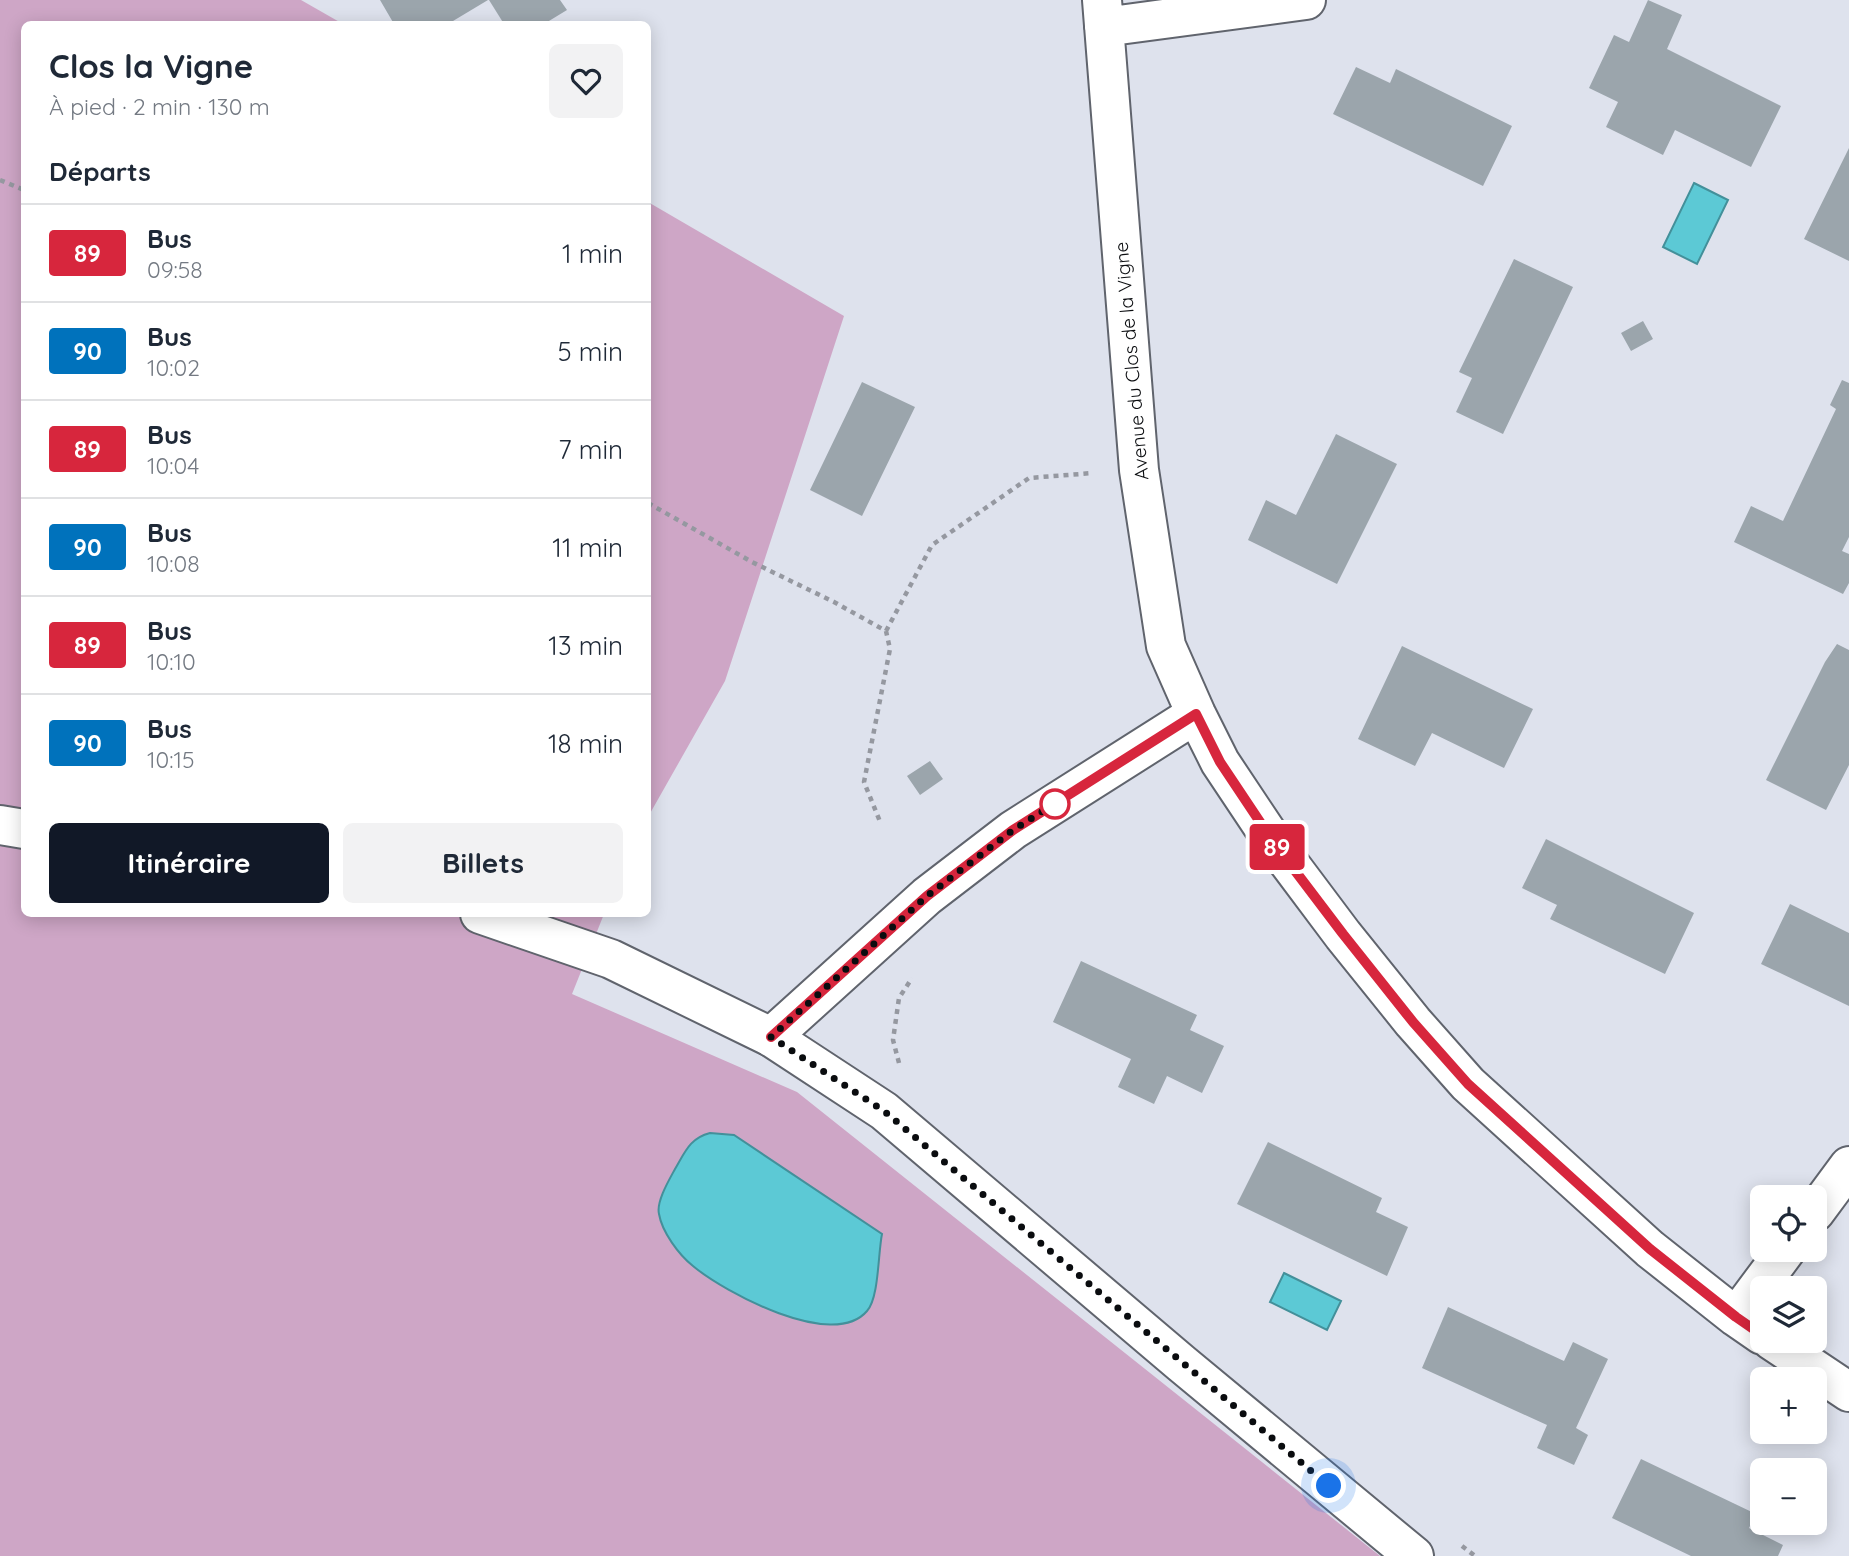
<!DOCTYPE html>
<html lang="fr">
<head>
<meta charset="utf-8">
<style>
	body { margin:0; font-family:Quicksand,sans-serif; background:#f2f2f3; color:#1f2937; height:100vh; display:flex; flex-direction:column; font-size:26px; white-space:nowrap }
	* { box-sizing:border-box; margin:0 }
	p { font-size:23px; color:#747a83 }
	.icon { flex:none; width:38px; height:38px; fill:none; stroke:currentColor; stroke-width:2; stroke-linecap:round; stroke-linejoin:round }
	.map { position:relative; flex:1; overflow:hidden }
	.panel { position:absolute; left:21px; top:21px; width:630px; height:896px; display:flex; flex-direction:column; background:#fff; border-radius:10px; box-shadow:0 4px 18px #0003 }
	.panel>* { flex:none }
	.badge { padding:0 14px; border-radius:5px; font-size:24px; line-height:46px }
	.controls { position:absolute; left:1750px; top:1185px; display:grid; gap:14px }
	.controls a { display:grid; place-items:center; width:77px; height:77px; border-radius:10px; background:#fff; box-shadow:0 4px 18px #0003; font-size:35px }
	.you { position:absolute; width:35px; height:35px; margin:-18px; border:5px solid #fff; border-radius:50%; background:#1a73e8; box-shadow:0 0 0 10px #1a73e833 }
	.map>.badge { position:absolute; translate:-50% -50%; box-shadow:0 0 0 4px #fff }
	h2 { padding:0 28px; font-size:26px; line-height:63px }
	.round { display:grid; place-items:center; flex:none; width:74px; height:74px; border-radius:10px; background:#f2f2f3 }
	.overview { display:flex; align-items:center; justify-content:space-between; height:119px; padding:0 28px }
	h1 { font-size:33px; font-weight:700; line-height:52px }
	.button { display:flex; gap:14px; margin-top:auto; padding:14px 28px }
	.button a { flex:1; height:80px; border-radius:10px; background:#111827; color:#fff; font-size:28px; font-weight:700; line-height:80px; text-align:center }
	.button a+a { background:#f2f2f3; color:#1f2937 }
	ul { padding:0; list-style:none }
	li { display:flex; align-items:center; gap:21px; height:98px; padding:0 28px; border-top:2px solid #e0e1e3 }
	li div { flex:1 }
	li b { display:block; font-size:26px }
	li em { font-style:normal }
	li .badge { min-width:77px; font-weight:700; text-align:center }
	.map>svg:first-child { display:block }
	.green { fill:#cea6c6 }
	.water { fill:#5cc9d5; stroke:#43909a; stroke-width:2 }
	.building { fill:#9ba5ac }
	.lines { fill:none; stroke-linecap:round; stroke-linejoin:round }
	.street-casing { stroke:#60646d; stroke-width:42 }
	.secondary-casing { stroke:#60646d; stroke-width:42 }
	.path { stroke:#9598a0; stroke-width:4.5; stroke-dasharray:5 5; stroke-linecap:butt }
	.street { stroke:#fff; stroke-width:38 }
	.secondary { stroke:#fff; stroke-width:38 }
	.line-casing { stroke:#fff; stroke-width:16 }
	.line { stroke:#d7263d; stroke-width:10 }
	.walk { stroke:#0a0c0f; stroke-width:7; stroke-dasharray:0 12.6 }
	.stop-dot { fill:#fff; stroke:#d7263d; stroke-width:3.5 }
	.labels { text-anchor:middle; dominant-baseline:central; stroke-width:7; stroke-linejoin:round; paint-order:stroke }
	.street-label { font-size:19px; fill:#0a0c0f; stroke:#fff }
</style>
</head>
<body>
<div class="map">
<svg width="1849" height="1556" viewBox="0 0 1849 1556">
	<rect width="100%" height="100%" fill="#dee2ed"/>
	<path class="green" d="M0,0H301L343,24H24V914H604L572,994L797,1092L1380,1556H0Z
		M648,202L844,316L725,681L648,817Z"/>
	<path class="water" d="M1694,183L1728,200L1697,264L1663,247Z
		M710,1133L734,1135L882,1234C878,1253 879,1298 867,1311C833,1351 724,1292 693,1266C679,1255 662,1232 659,1214C656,1202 669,1180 675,1169C685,1152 690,1138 710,1133Z
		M1284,1273L1341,1301L1327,1330L1270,1302Z"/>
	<path class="building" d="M380,0H488L448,24H394Z
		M489,0H560L567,10L544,24H504Z
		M1648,0L1682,15L1667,49L1781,106L1751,167L1675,130L1663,155L1606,127L1618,102L1589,88L1614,35L1629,42Z
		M1356,67L1390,83L1396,69L1512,126L1483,186L1333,114Z
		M1849,148V261L1804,239Z
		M1514,259L1573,287L1503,434L1456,412L1472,378L1459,372Z
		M1643,321L1653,339L1631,351L1621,333Z
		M1842,380L1849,383V537L1842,551L1849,554V583L1843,594L1734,542L1751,506L1783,521L1836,409L1830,405Z
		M862,382L915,407L862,516L810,490Z
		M1336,434L1397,464L1337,584L1248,540L1266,500L1296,515Z
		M1837,644L1849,650V765L1826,810L1766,780L1825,662Z
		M1402,646L1533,709L1504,768L1432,733L1415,766L1358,739Z
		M930,761L943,779L920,795L907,776Z
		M1546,839L1694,913L1665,974L1550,919L1557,905L1522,888Z
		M1790,904L1849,933V1006L1761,964Z
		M1081,961L1197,1015L1190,1030L1224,1046L1202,1093L1167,1076L1154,1104L1118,1087L1131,1059L1053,1022Z
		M1268,1142L1382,1198L1376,1212L1408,1227L1387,1276L1237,1204Z
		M1448,1307L1564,1361L1573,1342L1608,1359L1576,1428L1588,1435L1574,1465L1537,1448L1547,1425L1422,1368Z
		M1641,1459L1756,1514L1749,1528L1783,1545L1778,1556H1691L1612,1518Z"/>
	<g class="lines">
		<defs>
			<path id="street" d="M1102,0L1139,470L1166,646L1196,714L1220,762L1274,843L1343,935L1413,1022L1468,1084L1650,1249L1736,1317L1762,1335
				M1104,27L1306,0
				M771,1037L927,896L1013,830L1196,714
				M1815,1212L1849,1166
				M1736,1317L1786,1250
				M1771,1340L1849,1392"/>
			<path id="secondary" d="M0,825L24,829
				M480,914L611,959L771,1037L884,1111L1181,1363L1414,1556"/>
		</defs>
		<use href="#street" class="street-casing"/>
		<use href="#secondary" class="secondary-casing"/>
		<path class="path" d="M0,180L24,190
			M648,503L752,562L834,602L886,631L890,649L864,782L881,824
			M886,631L932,545L1029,478L1093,473
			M899,1063L893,1040L899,998L912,978
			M1462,1546L1475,1556"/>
		<use href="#street" class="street"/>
		<use href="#secondary" class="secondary"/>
	</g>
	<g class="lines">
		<defs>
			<path id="line" d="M771,1037L927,896L1013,830L1196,714L1220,762L1274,843L1343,934L1413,1022L1468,1084L1650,1249L1736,1317L1762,1335"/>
		</defs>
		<use href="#line" class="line-casing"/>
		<use href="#line" class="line"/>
		<path class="walk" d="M1055,804L1059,801L1013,830L927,896L771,1037L884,1111L1329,1486"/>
	</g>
	<circle class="stop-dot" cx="1055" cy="804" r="14"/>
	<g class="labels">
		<g class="street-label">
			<text transform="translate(1131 361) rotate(-95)">Avenue du Clos de la Vigne</text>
		</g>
	</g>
</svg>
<div class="controls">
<a><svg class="icon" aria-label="locate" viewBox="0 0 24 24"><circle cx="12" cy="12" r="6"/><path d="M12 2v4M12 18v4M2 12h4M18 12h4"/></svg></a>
<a><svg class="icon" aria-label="layers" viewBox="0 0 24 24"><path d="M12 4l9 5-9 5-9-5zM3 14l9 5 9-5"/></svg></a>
<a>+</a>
<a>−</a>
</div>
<div class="you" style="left:1329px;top:1486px"></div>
<b class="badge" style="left:1277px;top:847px;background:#d7263d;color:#fff">89</b>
<section class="panel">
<div class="overview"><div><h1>Clos la Vigne</h1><p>À pied · 2 min · 130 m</p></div><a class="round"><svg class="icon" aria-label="heart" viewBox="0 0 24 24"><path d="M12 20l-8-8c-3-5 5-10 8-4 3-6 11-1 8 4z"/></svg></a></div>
<h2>Départs</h2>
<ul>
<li><span class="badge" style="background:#d7263d;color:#fff">89</span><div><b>Bus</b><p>09:58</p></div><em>1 min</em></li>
<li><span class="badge" style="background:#0072bc;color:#fff">90</span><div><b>Bus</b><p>10:02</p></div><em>5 min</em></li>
<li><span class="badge" style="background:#d7263d;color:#fff">89</span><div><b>Bus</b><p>10:04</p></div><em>7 min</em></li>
<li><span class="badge" style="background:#0072bc;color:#fff">90</span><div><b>Bus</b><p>10:08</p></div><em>11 min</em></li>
<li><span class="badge" style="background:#d7263d;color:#fff">89</span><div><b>Bus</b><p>10:10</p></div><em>13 min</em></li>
<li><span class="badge" style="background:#0072bc;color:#fff">90</span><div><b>Bus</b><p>10:15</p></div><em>18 min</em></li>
</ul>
<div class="button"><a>Itinéraire</a><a>Billets</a></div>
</section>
</div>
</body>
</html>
